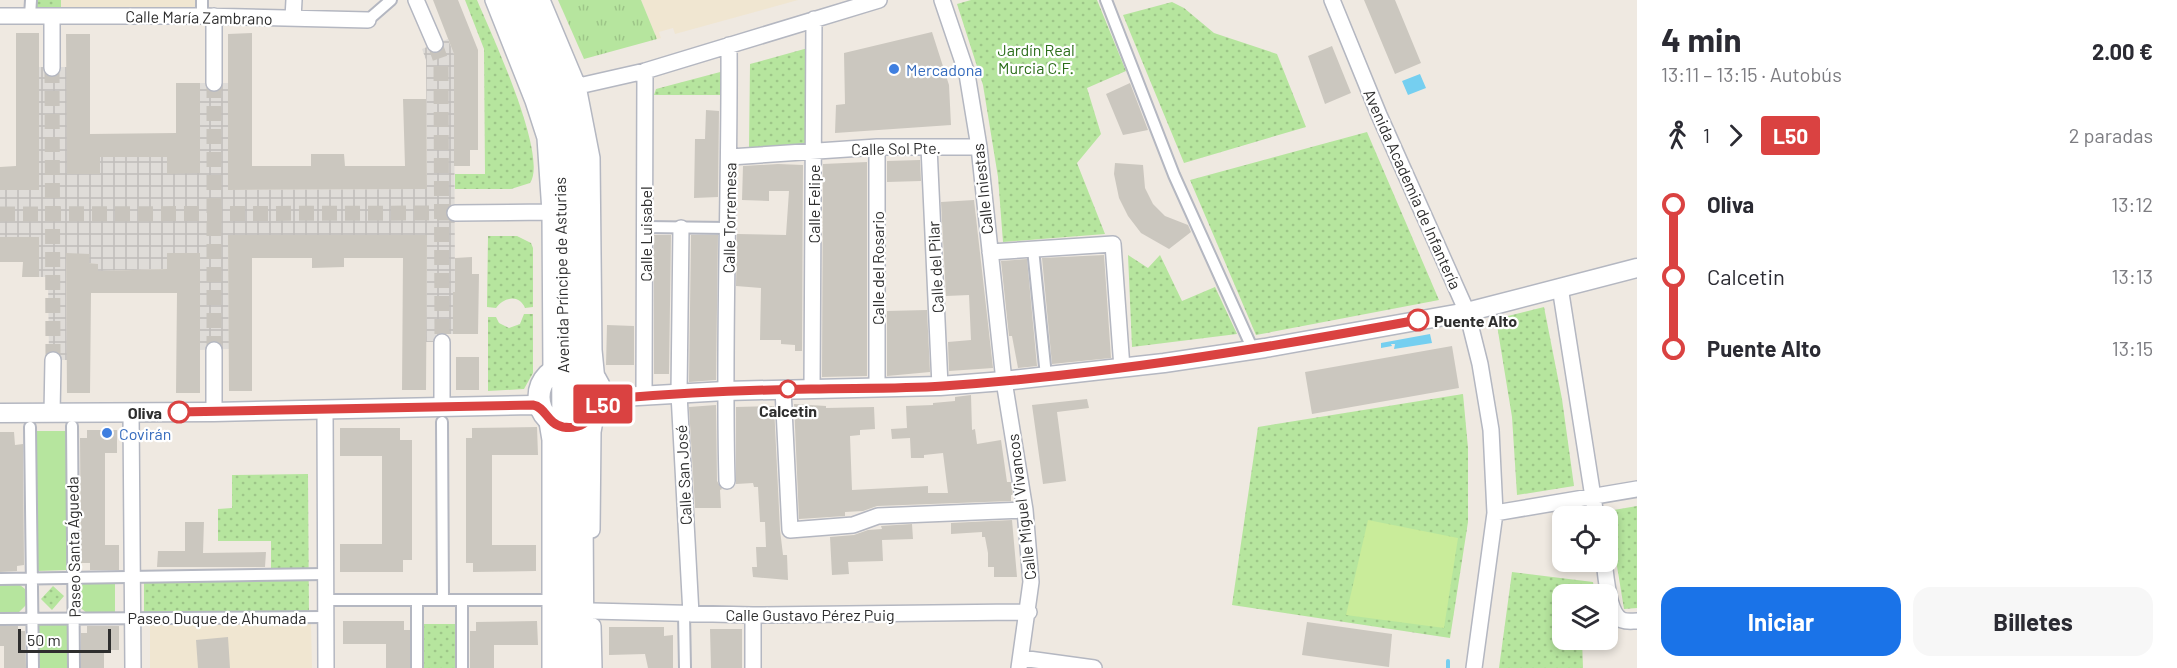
<!DOCTYPE html>
<html lang="es">
<head>
<meta charset="utf-8">
<style>
	body { margin:0; font-family:Barlow,sans-serif; background:#f7f7f7; color:#2b2b33; height:100vh; display:flex; flex-direction:column; font-size:22px; white-space:nowrap }
	* { box-sizing:border-box; margin:0 }
	p { font-size:20px; color:#7c7c81 }
	.icon { flex:none; width:33px; height:33px; fill:none; stroke:currentColor; stroke-width:2; stroke-linecap:round; stroke-linejoin:round }
	.map { position:relative; flex:1; overflow:hidden }
	.sheet { display:flex; flex-direction:column; background:#fff; width:540px }
	.sheet>* { flex:none }
	.badge { padding:0 12px; border-radius:4px; font-size:21px; line-height:39px }
	.fabs { position:absolute; left:1552px; top:506px; display:grid; gap:12px }
	.fabs a { display:grid; place-items:center; width:66px; height:66px; border-radius:12px; background:#fff; box-shadow:0 3px 9px #0003; font-size:30px }
	.scale { position:absolute; left:18px; bottom:15px; width:93px; box-sizing:border-box; padding-left:6px; border:3px solid #2e2e2e; border-top:0; font-size:16px; line-height:21px; white-space:nowrap; color:#2e2e2e; -webkit-text-stroke:4px #fff; paint-order:stroke }
	.map>.badge { position:absolute; translate:-50% -50%; box-shadow:0 0 0 3px #fff }
	.legs { display:flex; align-items:center; gap:9px; height:66px; padding:0 24px; font-size:20px }
	.legs p { margin-inline-start:auto }
	.summary { display:flex; align-items:center; justify-content:space-between; height:102px; padding:0 24px }
	h1 { font-size:33px; font-weight:700; line-height:45px }
	.button { display:flex; gap:12px; margin-top:auto; padding:12px 24px }
	.button a { flex:1; height:69px; border-radius:18px; background:#1a73e8; color:#fff; font-size:24px; font-weight:700; line-height:69px; text-align:center }
	.button a+a { background:#f7f7f7; color:#2b2b33 }
	ul { padding:0 24px; list-style:none }
	li { display:flex; align-items:center; gap:21px; height:72px; font-size:22px }
	li i { display:grid; place-items:center; width:9px; height:100%; margin:0 8px; background:currentColor }
	li i::after { content:''; width:15px; height:15px; margin:-8px; border:4px solid; border-radius:50%; background:#fff }
	li p { margin-inline-start:auto }
	li:first-child i { background:linear-gradient(#0000 50%,currentColor 0) }
	li:last-child i { background:linear-gradient(currentColor 50%,#0000 0) }
	main { display:flex; flex:1; min-height:0 }
	.map>svg:first-child { display:block }
	.education { fill:#f0e6d1 }
	.grass { fill:url(#grass-tufts) }
	.park { fill:url(#park-dots) }
	.garden { fill:#b6e59e }
	.pitch { fill:#c9ec9a }
	.plaza { fill:url(#plaza-grid) }
	.water { fill:#75cff0 }
	.lines { fill:none; stroke-linecap:round; stroke-linejoin:round }
	.stream { stroke:#75cff0; stroke-width:4 }
	.building { fill:#cbc7bf }
	.minor-tunnel { stroke:#c8c4bd; stroke-width:15; stroke-dasharray:15 8; stroke-linecap:butt }
	.pedestrian-casing { stroke:#b4b7c1; stroke-width:14 }
	.minor-casing { stroke:#b4b7c1; stroke-width:18 }
	.tertiary-casing { stroke:#b4b7c1; stroke-width:21 }
	.secondary-casing { stroke:#b4b7c1; stroke-width:24 }
	.pedestrian { stroke:#fff; stroke-width:10 }
	.minor { stroke:#fff; stroke-width:15 }
	.tertiary { stroke:#fff; stroke-width:18 }
	.secondary { stroke:#fff; stroke-width:21 }
	.line-1-casing { stroke:#fff; stroke-width:14 }
	.line-1 { stroke:#da4241; stroke-width:9 }
	.shop-dot { fill:#3f7fe0; stroke:#fff; stroke-width:2 }
	.stop-1-dot { fill:#fff; stroke:#da4241; stroke-width:3 }
	.labels { text-anchor:middle; dominant-baseline:central; stroke-width:4.5; stroke-linejoin:round; paint-order:stroke }
	.street-label { font-size:16px; fill:#2e2e2e; stroke:#fff }
	.park-label { font-size:16px; fill:#2c6e1b; stroke:#fff }
	.shop-label { font-size:16px; fill:#366cbe; stroke:#fff; text-anchor:start }
	.stop-label { font-size:16px; font-weight:bold; fill:#2e2e2e; stroke:#fff; text-anchor:start }
</style>
</head>
<body>
<main>
<div class="map">
<svg width="1637" height="668" viewBox="0 0 1637 668">
	<defs>
		<pattern id="grass-tufts" width="24" height="20" patternUnits="userSpaceOnUse" patternTransform="scale(1.5)"><rect width="24" height="20" fill="#b6e59e"/><path d="M3 7l-1-3M5 7V3M7 7l1-3M15 17l-1-3M17 17v-4M19 17l1-3" fill="none" stroke="#9dc588"/></pattern>
		<pattern id="park-dots" width="8" height="8" patternUnits="userSpaceOnUse" patternTransform="scale(1.5)"><rect width="8" height="8" fill="#b6e59e"/><path d="M2 2h.1M6 6h.1" fill="none" stroke="#9dc588" stroke-width="1.8" stroke-linecap="round"/></pattern>
		<pattern id="plaza-grid" width="8" height="8" patternUnits="userSpaceOnUse" patternTransform="scale(1.5)"><rect width="8" height="8" fill="#dfdcd8"/><path d="M0 4h8M4 0v8" fill="none" stroke="#c0bdba"/></pattern>
	</defs>
	<rect width="100%" height="100%" fill="#efe9e1"/>
	<path class="education" d="M61,0H202V16H61Z
		M641,0H798L675,34L673,28L659,32L661,38L657,39Z
		M150,624H311L312,668H150Z"/>
	<path class="grass" d="M558,0H641L657,39L584,59Z"/>
	<path class="park" d="M31,0H61V16H30Z
		M465,0H477C490,31 549,156 530,183L511,189H455V174H485L484,49Z
		M971,0H1097L1126,71L1087,88L1101,134L1077,163L1105,234L1003,242L998,177L983,85L957,4Z
		M1172,2L1184,8L1214,33L1277,54L1306,127L1184,163L1123,15Z
		M808,48L807,149L749,148L750,64Z
		M724,71L723,95H654L656,89Z
		M1367,132L1439,300L1256,335L1190,180Z
		M488,236H517L531,243L533,248V307L525,308C519,294 504,297 496,308L487,307Z
		M1128,255L1148,268L1160,255L1182,301L1215,287L1237,334L1132,347Z
		M1544,307L1562,399L1574,486L1517,495L1512,417L1496,319Z
		M524,314H533V373L524,389L488,391V317H496L499,323L509,328L520,324Z
		M1463,394L1468,448V522L1450,638L1232,605L1258,427Z
		M308,474L309,623L144,624V571H271V541H218V509L232,508V475Z
		M1637,506V608L1624,609L1608,511Z
		M1512,572L1593,582L1595,594H1563V639H1582L1583,668H1499Z
		M53,586L64,596L52,610L41,599Z
		M422,624H456V668H422Z"/>
	<path class="garden" d="M35,431H67L69,570L36,571Z
		M15,581L30,593V601L18,613H0V582Z
		M86,581H115V614H88L76,604V591Z
		M68,624L69,668H37V625Z"/>
	<path class="pitch" d="M1368,520L1458,538L1444,628L1346,615Z"/>
	<path class="plaza" d="M448,39L454,54L455,292H453V334H446V342H426L427,235L228,236L229,349L200,350V253H167V269L100,271H98V264L89,263V254H66L67,360H49L48,277H39V238L0,237V190H39V67H67V174L100,173V157H167V173H200V83H228V190L427,189L426,60L422,49Z"/>
	<path class="water" d="M1420,74L1426,88L1408,95L1402,81Z
		M1430,334L1432,343L1394,349L1395,344H1391L1392,346L1381,348V343Z"/>
	<g class="lines">
		<path class="stream" d="M1448,668V661"/>
	</g>
	<path class="building" d="M433,0H458L478,50V150H470V166H454V54Z
		M1364,0H1395L1421,63L1395,74Z
		M932,32L949,85L951,125L835,133L836,105L845,104L844,53Z
		M16,33H39V190H0V167L16,166Z
		M252,33V166H311V154H344L345,166H405L403,99H426L427,189L228,190V34Z
		M66,34H90V134L176,133V83H200V173L167,174V157H100V174H67Z
		M1332,46L1351,93L1325,104L1308,56Z
		M1130,83L1148,130L1123,135L1106,94Z
		M706,110L719,111L718,197L694,198L695,139H705Z
		M920,160L921,181L887,182V161Z
		M867,162V376L822,377L823,164Z
		M1115,163L1143,165L1145,188L1153,204L1165,216L1188,225L1191,232L1169,249L1141,233L1128,216L1119,198L1114,174Z
		M778,164L803,165L802,351H795V345L781,344V340H760L761,288L736,286L737,234L786,235L789,191H769V201L742,200L743,166Z
		M974,200L993,368L949,371L948,342L971,340L969,295L946,296L941,202Z
		M228,235H427L426,390H402L403,258H344V267L312,268V258H252V391H229Z
		M654,235H671L669,374H654Z
		M691,235H718L716,380L689,382Z
		M0,237H39V277H22L23,262H0Z
		M66,253L90,254L89,263L98,264V271L167,269V253H200V393H176L177,293H91L90,393H67Z
		M1104,255L1111,358L1052,364L1042,258Z
		M472,257V274H479L478,334H453V292H455V258Z
		M1027,259L1037,366L1018,368L1012,336H1009L1001,261Z
		M927,310L930,372L887,376V311Z
		M607,325L634,326V365H606Z
		M1452,346L1459,388L1312,414L1305,372Z
		M456,357H479V390H456Z
		M971,395L972,430L975,429L977,444L1001,440L1007,482H1011L1013,495H1011V501L877,506L863,511L845,512V516L799,519L794,404L826,406V408L874,407L875,429L860,430V435L850,436L852,490L928,486V493H948L943,453L924,455V458H911L910,438L892,439L891,429L907,428L906,406L933,405V403L955,401V397Z
		M1087,399L1089,408L1057,412L1066,481L1043,484L1032,405Z
		M716,405L717,481L722,489L720,490L721,508H695L689,407Z
		M774,406L780,530L783,555H787L788,580L753,577L752,567H757L756,547H766L765,522H760L758,487H754L753,483L736,484V407Z
		M537,427L538,455H492V545H536V571L473,572V563H466V438H472V428Z
		M340,428H400V440H412V560H403V572H340V544H382V456H340Z
		M87,430H117V453H105V545H119V570H90V563H81L80,438H87Z
		M0,432H14L15,445L23,444L24,565L17,566V571L0,572Z
		M1012,520L1017,577H994V567H988V553L985,537H982V532L951,534V523Z
		M185,522H204L203,553L266,552L265,567H157L158,551H185Z
		M912,524L913,539L882,540L883,561L848,562L849,574L832,575L830,537L854,535L868,530L882,529L881,526Z
		M343,621H404V630H410V668H386V644H343Z
		M537,621L538,645H494V668H470V631H476V622Z
		M1307,622L1392,634L1389,667L1302,655Z
		M0,626H18V631H25L26,668H4V646H0Z
		M87,626H119V650H104V668H81V633H87Z
		M609,627H664V636L673,635V668H648L645,654L609,655Z
		M710,629H742V668H711Z
		M228,637L230,668H198L196,640Z"/>
	<g class="lines">
		<path class="minor-tunnel" d="M435,44L441,61L442,342
			M52,68L53,360
			M214,83V350
			M0,214L455,213"/>
		<defs>
			<path id="pedestrian" d="M1106,0L1174,175L1253,350
				M30,16L31,0
				M202,16V0
				M368,20L391,0
				M645,227L728,228
				M1033,249L1046,376
				M442,422L443,600
				M72,426L74,668
				M30,427L33,668
				M0,579L325,574
				M325,600H549
				M684,614L685,668
				M0,619L325,617
				M417,668V600
				M462,668V600"/>
			<path id="minor" d="M416,0L435,44
				M493,0L533,101L545,138L550,212L551,373
				M542,0L578,86L592,158L594,350L597,381
				M942,0L967,74L979,147L1004,381L1025,510L1031,582L1019,668
				M1332,0L1379,115L1467,312L1480,364L1491,430L1495,513L1474,668
				M0,16H202L368,20
				M52,16V68
				M214,16V83
				M293,18L294,0
				M570,88L645,71L879,0
				M929,147L940,386
				M730,157L877,147H979
				M455,213L550,212
				M681,228L679,394L691,614
				M990,252L1113,244L1122,368
				M1560,287L1596,516
				M877,388V147
				M783,389L790,530L853,525L878,516L1025,510
				M812,389L814,19
				M644,396L645,71
				M442,407V342
				M325,410L326,668
				M131,412L133,668
				M214,412V350
				M52,413L53,360
				M546,416L550,440V668
				M727,481C723,336 730,191 729,45
				M1495,513L1637,489
				M592,530L593,432L597,410
				M1604,561C1606,575 1608,614 1622,620C1627,622 1632,621 1637,621
				M592,611L753,615L1029,612
				M753,615V668
				M593,626L594,668
				M1021,658L1094,668"/>
			<path id="tertiary" d="M599,408L609,401L621,397L725,391L940,386L1004,381L1164,363L1265,348L1467,312L1637,268
				M0,413L214,412L533,405L541,408"/>
			<path id="secondary" d="M507,0L552,106L559,152L562,217L564,668
				M529,0L567,89L576,141L580,200L583,668
				M539 397a31 31 0 1 1 62 0a31 31 0 1 1-62 0Z"/>
		</defs>
		<use href="#pedestrian" class="pedestrian-casing"/>
		<use href="#minor" class="minor-casing"/>
		<use href="#tertiary" class="tertiary-casing"/>
		<use href="#secondary" class="secondary-casing"/>
		<use href="#pedestrian" class="pedestrian"/>
		<use href="#minor" class="minor"/>
		<use href="#tertiary" class="tertiary"/>
		<use href="#secondary" class="secondary"/>
	</g>
	<g class="lines">
		<defs>
			<path id="line-1" d="M179,412L533,405C546,407 547,424 563,427C582,430 589,420 599,408C605,401 613,399 621,398C684,393 748,390 811,389C855,388 899,389 943,386C1102,375 1261,349 1418,320"/>
		</defs>
		<use href="#line-1" class="line-1-casing"/>
		<use href="#line-1" class="line-1"/>
	</g>
	<g class="shop-dot">
		<circle cx="894" cy="69" r="6"/>
		<circle cx="107" cy="433" r="6"/>
	</g>
	<g class="stop-1-dot">
		<circle cx="1418" cy="320" r="10"/>
		<circle cx="788" cy="389" r="8"/>
		<circle cx="179" cy="412" r="10"/>
	</g>
	<g class="labels">
		<g class="street-label">
			<text transform="translate(199 17) rotate(1)">Calle María Zambrano</text>
			<text transform="translate(896 148) rotate(-1)">Calle Sol Pte.</text>
			<text transform="translate(982 189) rotate(-96)">Calle Iniestas</text>
			<text transform="translate(1413 189) rotate(66)">Avenida Academia de Infantería</text>
			<text transform="translate(813 204) rotate(-90)">Calle Felipe</text>
			<text transform="translate(729 218) rotate(-89)">Calle Torremesa</text>
			<text transform="translate(645 234) rotate(-90)">Calle Luisabel</text>
			<text transform="translate(935 267) rotate(-93)">Calle del Pilar</text>
			<text transform="translate(877 268) rotate(-90)">Calle del Rosario</text>
			<text transform="translate(561 275) rotate(-91)">Avenida Príncipe de Asturias</text>
			<text transform="translate(683 475) rotate(-93)">Calle San José</text>
			<text transform="translate(1021 507) rotate(-97)">Calle Miguel Vivancos</text>
			<text transform="translate(73 547) rotate(-91)">Paseo Santa Águeda</text>
			<text x="810" y="614">Calle Gustavo Pérez Puig</text>
			<text x="217" y="617">Paseo Duque de Ahumada</text>
		</g>
		<g class="park-label">
			<text x="1036" y="49">Jardín Real<tspan x="1036" dy="18">Murcia C.F.</tspan></text>
		</g>
		<g class="shop-label">
			<text x="906" y="69">Mercadona</text>
			<text x="119" y="433">Covirán</text>
		</g>
		<g class="stop-label">
			<text x="1434" y="320">Puente Alto</text>
			<text x="788" y="410" text-anchor="middle">Calcetin</text>
			<text x="162" y="412" text-anchor="end">Oliva</text>
		</g>
	</g>
</svg>
<div class="fabs">
<a><svg class="icon" aria-label="locate" viewBox="0 0 24 24"><circle cx="12" cy="12" r="6"/><path d="M12 2v4M12 18v4M2 12h4M18 12h4"/></svg></a>
<a><svg class="icon" aria-label="layers" viewBox="0 0 24 24"><path d="M12 4l9 5-9 5-9-5zM3 14l9 5 9-5"/></svg></a>
</div>
<div class="scale">50 m</div>
<b class="badge" style="left:603px;top:404px;background:#da4241;color:#fff">L50</b>
</div>
<section class="sheet">
<div class="summary"><div><h1>4 min</h1><p>13:11 – 13:15 · Autobús</p></div><b>2.00 €</b></div>
<div class="legs"><svg class="icon" aria-label="walk" viewBox="0 0 24 24"><circle cx="13" cy="4" r="2"/><path d="M13 8l-2 6 4 7M11 14l-3 7M7 12l3-4h3l4 4"/></svg>1<svg class="icon" aria-label="forward" viewBox="0 0 24 24"><path d="M9 5l7 7-7 7"/></svg><b class="badge" style="background:#da4241;color:#fff">L50</b><p>2 paradas</p></div>
<ul>
<li><i style="color:#da4241"></i><b>Oliva</b><p>13:12</p></li>
<li><i style="color:#da4241"></i><span>Calcetin</span><p>13:13</p></li>
<li><i style="color:#da4241"></i><b>Puente Alto</b><p>13:15</p></li>
</ul>
<div class="button"><a>Iniciar</a><a>Billetes</a></div>
</section>
</main>
</body>
</html>
